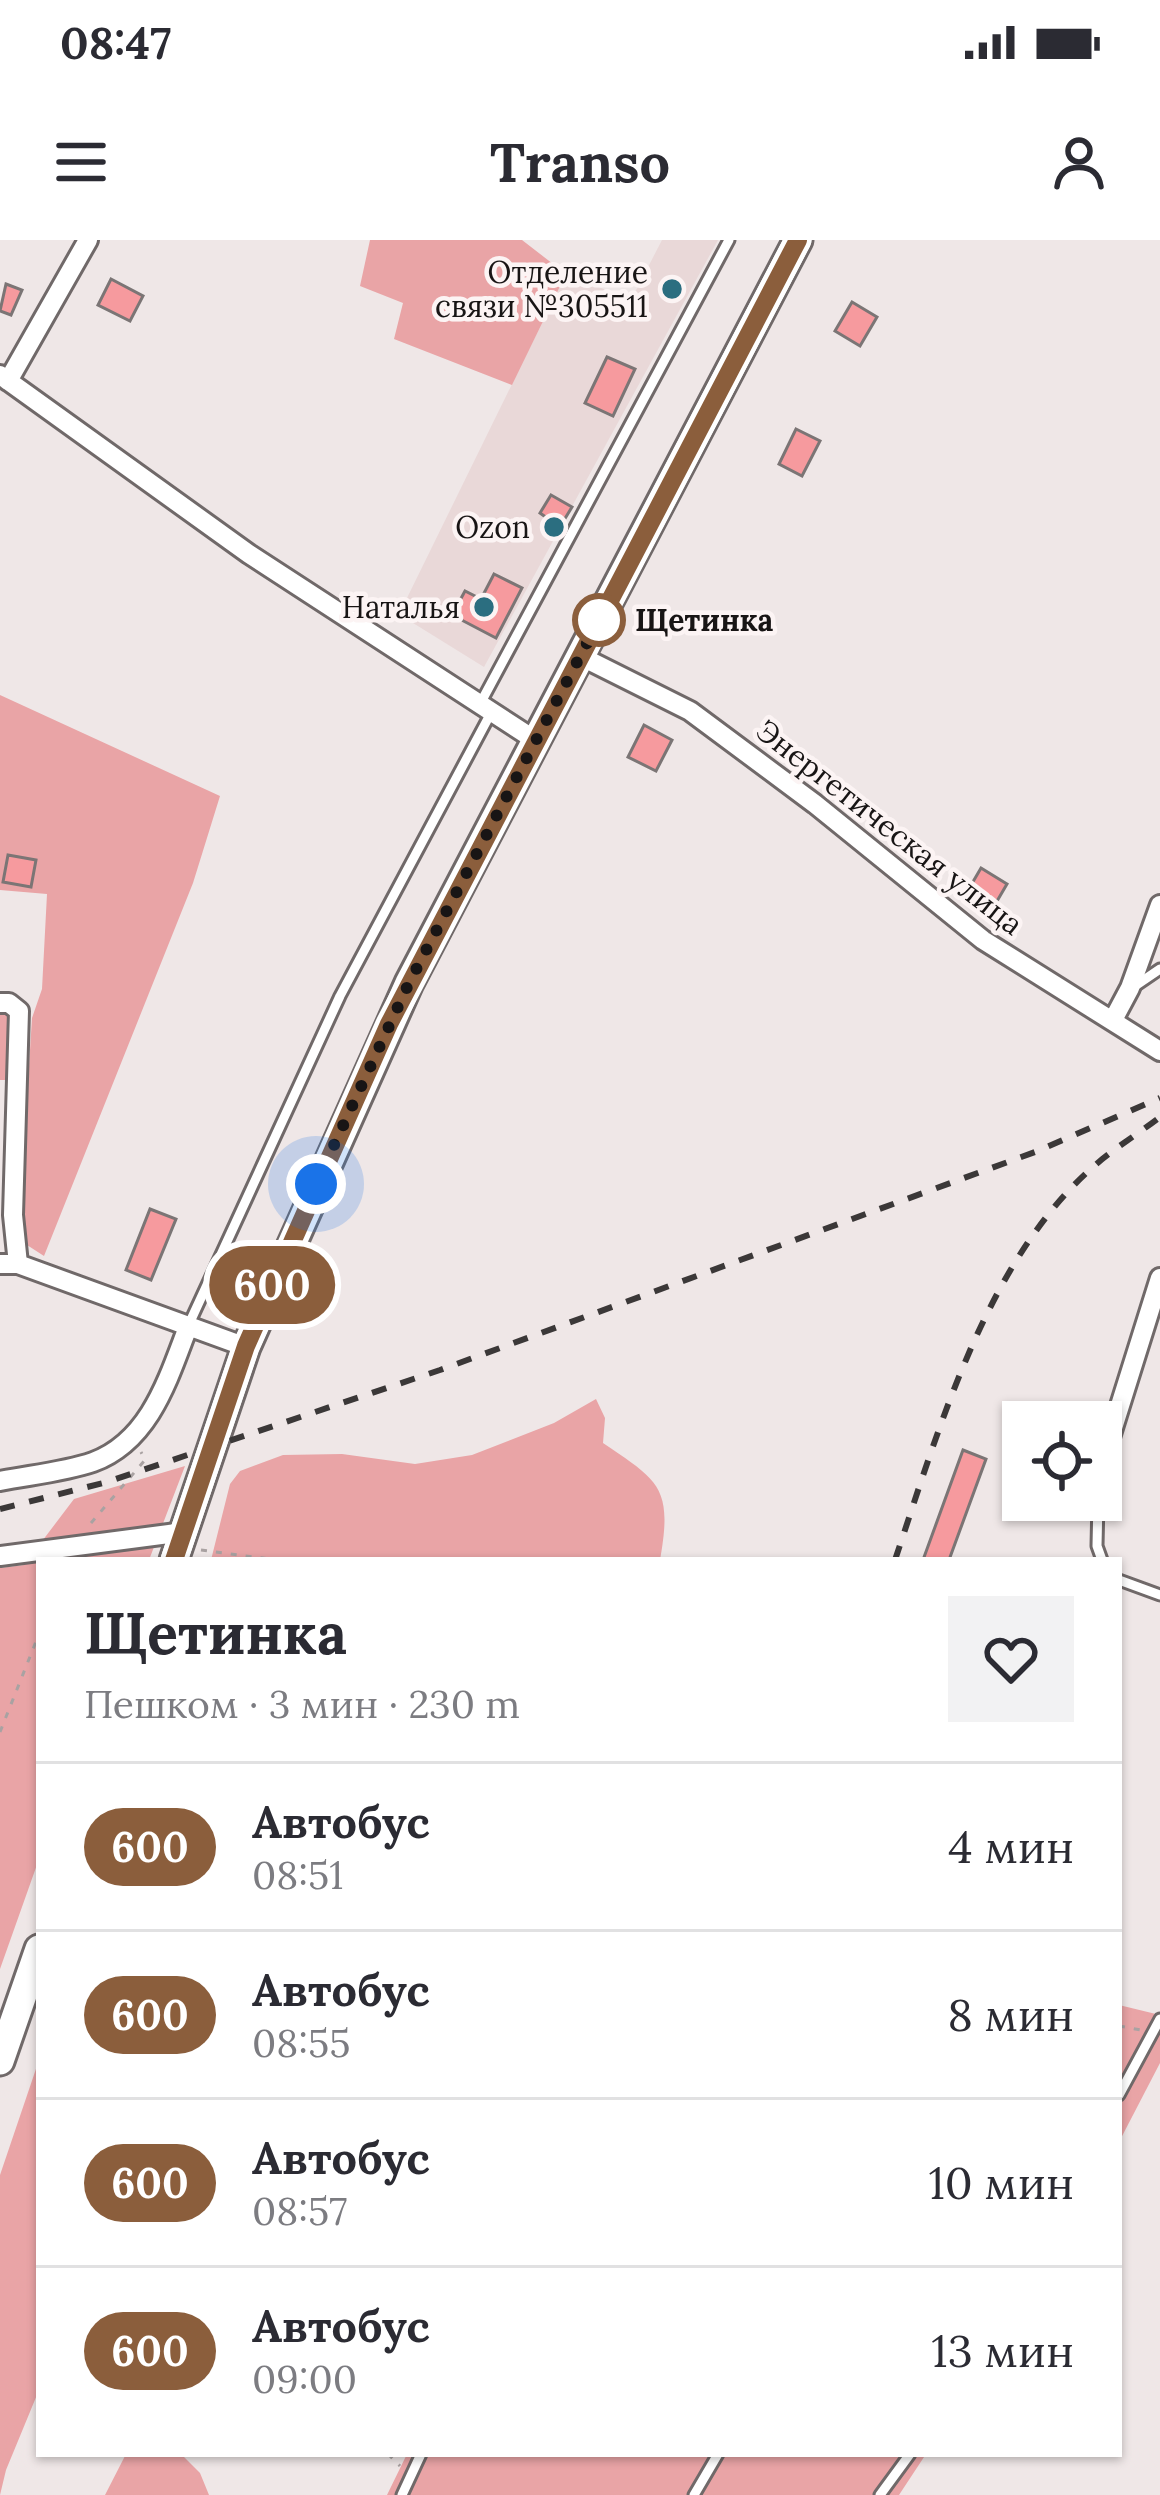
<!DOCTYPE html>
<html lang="ru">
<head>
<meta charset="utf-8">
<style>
	body { margin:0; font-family:Lora,serif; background:#f2f2f3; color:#2b2b33; height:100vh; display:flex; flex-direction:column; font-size:45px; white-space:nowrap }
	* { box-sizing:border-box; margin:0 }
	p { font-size:39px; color:#7c7c81 }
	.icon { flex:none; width:66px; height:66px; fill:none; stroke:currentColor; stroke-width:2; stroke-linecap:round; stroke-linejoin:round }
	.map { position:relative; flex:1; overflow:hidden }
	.drawer { position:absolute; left:36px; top:1317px; width:1086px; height:900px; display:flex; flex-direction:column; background:#fff; border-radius:0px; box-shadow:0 3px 9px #0004 }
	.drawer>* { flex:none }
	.badge { padding:0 24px; border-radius:39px; font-size:42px; line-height:78px }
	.controls { position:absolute; left:1002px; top:1161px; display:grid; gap:24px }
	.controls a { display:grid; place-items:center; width:120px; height:120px; border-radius:0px; background:#fff; box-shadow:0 3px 9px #0004; font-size:60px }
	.you { position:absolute; width:60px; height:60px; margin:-30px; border:9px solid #fff; border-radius:50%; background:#1a73e8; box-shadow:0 0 0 18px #1a73e833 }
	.map>.badge { position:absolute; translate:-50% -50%; box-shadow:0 0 0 6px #fff }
	.round { display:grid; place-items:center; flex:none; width:126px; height:126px; border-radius:0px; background:#f2f2f3 }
	.headline { display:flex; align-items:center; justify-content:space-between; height:204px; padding:0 48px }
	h1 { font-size:57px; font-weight:700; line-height:90px }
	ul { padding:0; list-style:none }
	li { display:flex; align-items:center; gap:36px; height:168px; padding:0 48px; border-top:3px solid #e1e1e2 }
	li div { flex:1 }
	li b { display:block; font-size:45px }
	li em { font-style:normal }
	li .badge { min-width:132px; font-weight:700; text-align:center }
	.status { display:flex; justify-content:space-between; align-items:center; height:84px; padding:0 60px; background:#fff; direction:ltr }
	.status svg { height:33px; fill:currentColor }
	header { display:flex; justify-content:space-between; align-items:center; height:156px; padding:0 48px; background:#fff; font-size:54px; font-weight:700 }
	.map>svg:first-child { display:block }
	.built { fill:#e9d8d8 }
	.green { fill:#e9a4a6 }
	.building { fill:#f69a9e; stroke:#7b7575; stroke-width:3 }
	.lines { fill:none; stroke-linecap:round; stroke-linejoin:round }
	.lane-casing { stroke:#706969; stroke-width:15 }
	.street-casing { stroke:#706969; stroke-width:24 }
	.secondary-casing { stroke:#706969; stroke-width:33 }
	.path { stroke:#a9a2a2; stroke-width:3; stroke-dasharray:6 9; stroke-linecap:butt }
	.lane { stroke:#fff; stroke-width:9 }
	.street { stroke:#fff; stroke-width:18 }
	.secondary { stroke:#fff; stroke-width:27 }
	.rail { stroke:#3b3838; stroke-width:6; stroke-dasharray:15 15; stroke-linecap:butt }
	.line-casing { stroke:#fff; stroke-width:27 }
	.line { stroke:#8b5e3c; stroke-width:18 }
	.walk { stroke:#181515; stroke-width:12; stroke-dasharray:0 21.6 }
	.poi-dot { fill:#2b6e80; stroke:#fcf4f4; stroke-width:4.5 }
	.stop-dot { fill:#fff; stroke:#8b5e3c; stroke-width:6 }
	.labels { text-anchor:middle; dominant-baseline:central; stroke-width:9; stroke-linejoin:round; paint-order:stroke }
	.poi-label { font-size:30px; fill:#181515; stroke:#fcf4f4; text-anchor:end }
	.stop-label { font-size:30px; font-weight:bold; fill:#181515; stroke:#fcf4f4; text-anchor:start }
	.street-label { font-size:30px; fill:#181515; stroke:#fcf4f4 }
</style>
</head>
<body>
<div class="status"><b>08:47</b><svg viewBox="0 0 49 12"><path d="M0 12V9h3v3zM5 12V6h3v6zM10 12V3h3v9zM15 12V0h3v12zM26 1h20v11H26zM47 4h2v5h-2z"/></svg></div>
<header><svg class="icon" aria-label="menu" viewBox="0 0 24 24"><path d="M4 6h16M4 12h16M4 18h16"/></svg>Transo<svg class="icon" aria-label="person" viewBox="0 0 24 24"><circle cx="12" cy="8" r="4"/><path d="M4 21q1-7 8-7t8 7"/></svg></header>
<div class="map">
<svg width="1160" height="2255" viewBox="0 0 1160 2255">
	<rect width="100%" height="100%" fill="#efe7e7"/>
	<path class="built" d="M662,0H718L484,427L413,383L406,360L566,34L631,60Z"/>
	<path class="green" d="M370,0H522L566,34L512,145L394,99L403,63L360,46Z
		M0,455L220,556L193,643L44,1016L27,1005L20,971L32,778L42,749L47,654L0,650Z
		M0,772H11L16,840H0Z
		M596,1159L605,1178L603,1203C659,1241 673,1247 660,1320H211L230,1244L240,1231L283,1215L342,1214L415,1224L472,1215L554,1183Z
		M185,1226L149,1320H39V1619L0,1729V1328L24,1325L74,1259Z
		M1119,1765L1160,1775V1823L1119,1902Z
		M39,1820V2150L6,2230L0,2255V1935Z
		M126,2214H181L200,2233L209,2255H105Z
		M407,2214H926L899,2255H387Z"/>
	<path class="building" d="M111,39L143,56L130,81L98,65Z
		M6,44L22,50L11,75L0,71Z
		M852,62L877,77L860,106L835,91Z
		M607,117L635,129L613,176L585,163Z
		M796,189L820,201L802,236L779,224Z
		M551,255L572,267L555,295L542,287L547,278L540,273Z
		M494,334L522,348L496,398L452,375L465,351L481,359Z
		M644,485L672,500L656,531L628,517Z
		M8,615L36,620L31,647L3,642Z
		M981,628L1007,644L993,668L967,652Z
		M150,969L176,979L151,1040L126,1030Z
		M963,1210L986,1219L949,1320H923Z"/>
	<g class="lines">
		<defs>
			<path id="lane" d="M480,464L729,0
				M1135,746L1160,729
				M189,1084L340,756L492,471
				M1098,1260L1097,1306L1102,1320
				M1119,1340L1160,1355
				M1119,1855L1160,1779
				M402,2255L421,2214
				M694,2255L718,2214
				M880,2255L910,2214"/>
			<path id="street" d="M0,135L249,314L535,500
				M8,141L88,0
				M580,416L690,471L815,564L983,700L1160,811
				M0,763H9L19,771L13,975L18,1024
				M1113,780L1130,748L1160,665
				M0,1024H18L246,1107
				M1102,1223L1160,1038
				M0,1241C30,1235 64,1232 93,1222C150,1201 168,1139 188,1087
				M0,1316L184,1292"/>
			<path id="secondary" d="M174,1320L246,1107L409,743L798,0
				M0,1821L39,1709"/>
		</defs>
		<use href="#lane" class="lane-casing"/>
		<use href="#street" class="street-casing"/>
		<use href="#secondary" class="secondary-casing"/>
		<path class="path" d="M91,1283L145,1220L141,1212
			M201,1310L277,1320
			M0,1492L39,1394
			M1119,1786L1141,1790
			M388,2214L400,2226"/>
		<use href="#lane" class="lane"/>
		<use href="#street" class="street"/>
		<use href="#secondary" class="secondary"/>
		<path class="rail" d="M0,1269L107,1242L440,1130L1035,912L1160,858
			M895,1320C939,1189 986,1021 1093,927C1113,909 1138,894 1160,877"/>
	</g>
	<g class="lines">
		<defs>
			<path id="line" d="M174,1320L246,1106L389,784L798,0"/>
		</defs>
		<use href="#line" class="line-casing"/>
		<use href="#line" class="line"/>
		<path class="walk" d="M316,944L409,743L599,380"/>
	</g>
	<g class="poi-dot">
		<circle cx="672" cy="49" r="12"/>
		<circle cx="554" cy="287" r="12"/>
		<circle cx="484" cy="367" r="12"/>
	</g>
	<circle class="stop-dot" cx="599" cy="380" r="24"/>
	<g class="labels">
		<g class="poi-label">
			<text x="648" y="32">Отделение<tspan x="648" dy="34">связи №305511</tspan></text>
			<text x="530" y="287">Ozon</text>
			<text x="460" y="367">Наталья</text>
		</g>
		<g class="stop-label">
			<text x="635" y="380">Щетинка</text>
		</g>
		<g class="street-label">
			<text transform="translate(890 587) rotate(38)">Энергетическая улица</text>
		</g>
	</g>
</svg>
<div class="controls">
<a><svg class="icon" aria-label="locate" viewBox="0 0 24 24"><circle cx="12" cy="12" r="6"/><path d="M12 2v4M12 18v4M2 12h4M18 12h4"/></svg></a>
</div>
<div class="you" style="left:316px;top:944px"></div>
<b class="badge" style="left:272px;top:1045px;background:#8b5e3c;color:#fff">600</b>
<section class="drawer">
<div class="headline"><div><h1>Щетинка</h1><p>Пешком · 3 мин · 230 m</p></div><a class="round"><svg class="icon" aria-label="heart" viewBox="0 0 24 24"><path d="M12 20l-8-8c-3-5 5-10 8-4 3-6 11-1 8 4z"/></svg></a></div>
<ul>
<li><span class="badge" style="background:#8b5e3c;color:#fff">600</span><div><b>Автобус</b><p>08:51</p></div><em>4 мин</em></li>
<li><span class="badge" style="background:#8b5e3c;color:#fff">600</span><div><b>Автобус</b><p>08:55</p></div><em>8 мин</em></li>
<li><span class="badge" style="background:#8b5e3c;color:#fff">600</span><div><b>Автобус</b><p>08:57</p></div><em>10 мин</em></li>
<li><span class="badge" style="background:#8b5e3c;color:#fff">600</span><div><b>Автобус</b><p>09:00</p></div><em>13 мин</em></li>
</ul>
</section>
</div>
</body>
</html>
